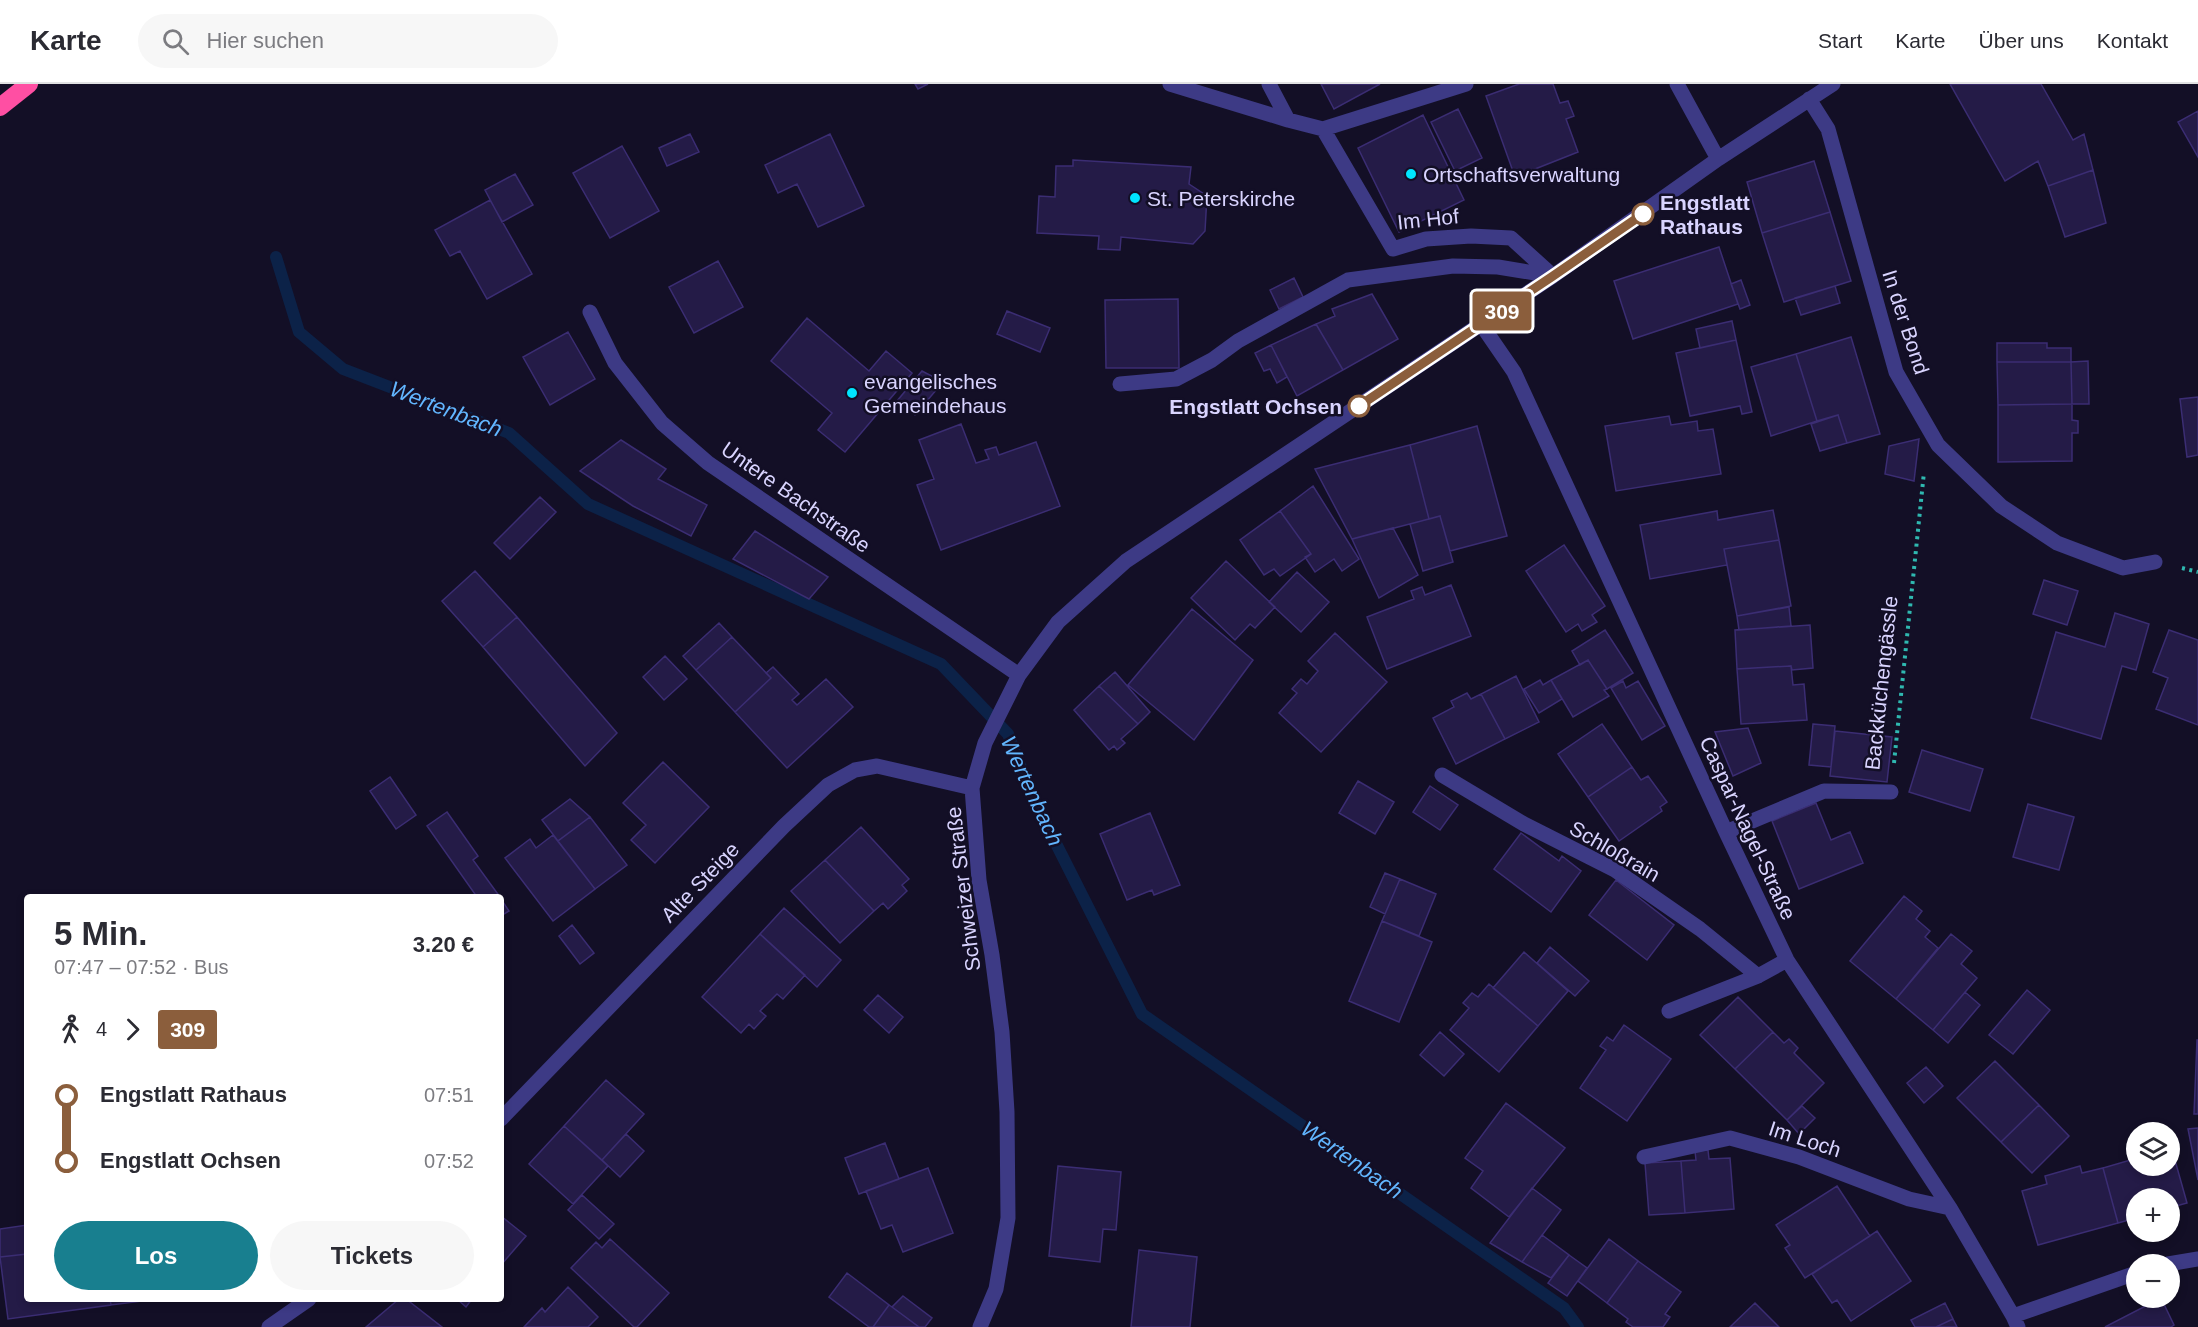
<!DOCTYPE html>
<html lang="de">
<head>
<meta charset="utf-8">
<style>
	body { margin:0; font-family:Helvetica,sans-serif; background:#f7f7f7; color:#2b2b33; height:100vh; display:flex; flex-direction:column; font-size:22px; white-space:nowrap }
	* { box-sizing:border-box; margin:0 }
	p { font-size:20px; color:#7c7c81 }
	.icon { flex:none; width:33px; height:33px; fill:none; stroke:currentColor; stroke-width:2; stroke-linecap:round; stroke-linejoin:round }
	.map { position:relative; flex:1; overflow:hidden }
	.side { position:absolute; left:24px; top:810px; width:480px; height:408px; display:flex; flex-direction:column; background:#fff; border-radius:6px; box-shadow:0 3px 9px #0003 }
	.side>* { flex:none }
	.badge { padding:0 12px; border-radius:4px; font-size:21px; line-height:39px }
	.buttons { position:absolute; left:2126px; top:1038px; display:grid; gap:12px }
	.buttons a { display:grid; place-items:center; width:54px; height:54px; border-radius:50%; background:#fff; box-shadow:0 3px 9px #0003; font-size:30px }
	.map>.badge { position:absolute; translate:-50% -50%; box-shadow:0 0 0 3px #fff }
	.legs { display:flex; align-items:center; gap:9px; height:66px; padding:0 30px; font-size:20px }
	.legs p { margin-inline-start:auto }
	.headline { display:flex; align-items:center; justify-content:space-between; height:102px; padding:0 30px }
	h1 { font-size:33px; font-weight:700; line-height:45px }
	.primary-button { display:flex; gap:12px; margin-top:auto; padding:12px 30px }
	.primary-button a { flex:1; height:69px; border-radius:36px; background:#187f8f; color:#fff; font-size:24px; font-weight:700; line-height:69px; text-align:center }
	.primary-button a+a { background:#f7f7f7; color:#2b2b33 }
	ul { padding:0 30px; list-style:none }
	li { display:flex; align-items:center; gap:21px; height:66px; font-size:22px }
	li i { display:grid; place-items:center; width:9px; height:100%; margin:0 8px; background:currentColor }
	li i::after { content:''; width:15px; height:15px; margin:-8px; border:4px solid; border-radius:50%; background:#fff }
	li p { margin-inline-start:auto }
	li:first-child i { background:linear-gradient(#0000 50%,currentColor 0) }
	li:last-child i { background:linear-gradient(currentColor 50%,#0000 0) }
	header { display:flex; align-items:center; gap:36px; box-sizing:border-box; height:84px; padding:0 30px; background:#fff; border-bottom:2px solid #e1e1e2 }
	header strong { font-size:28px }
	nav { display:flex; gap:33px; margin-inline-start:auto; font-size:21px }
	.search { width:420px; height:54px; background:#f7f7f7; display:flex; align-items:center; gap:15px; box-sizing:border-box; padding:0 21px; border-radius:33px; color:#7c7c81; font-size:22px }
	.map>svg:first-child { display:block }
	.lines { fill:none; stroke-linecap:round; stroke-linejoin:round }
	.stream { stroke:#0c2248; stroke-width:12 }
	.building { fill:#241b47; stroke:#3b2d73; stroke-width:1.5 }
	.path { stroke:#2fb8b0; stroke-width:4; stroke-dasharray:3 4.5; stroke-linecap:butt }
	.minor { stroke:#3d3a85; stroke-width:15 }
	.highway { stroke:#ff4fa3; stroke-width:18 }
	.line-1-casing { stroke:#fff; stroke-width:14 }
	.line-1 { stroke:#8b5e3c; stroke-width:9 }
	.poi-dot { fill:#00e5ff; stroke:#130f26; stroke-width:2 }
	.stop-1-dot { fill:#fff; stroke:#8b5e3c; stroke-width:3 }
	.labels { text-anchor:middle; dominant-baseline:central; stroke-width:5; stroke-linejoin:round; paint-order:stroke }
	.poi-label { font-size:21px; fill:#d9d4ff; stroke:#130f26; text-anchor:start }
	.stop-label { font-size:21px; font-weight:bold; fill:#d9d4ff; stroke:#130f26; text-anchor:start }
	.street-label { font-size:21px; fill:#d9d4ff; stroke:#130f26 }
	.water-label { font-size:22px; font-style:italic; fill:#62b6ff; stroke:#130f26 }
</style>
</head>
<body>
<header>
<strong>Karte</strong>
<div class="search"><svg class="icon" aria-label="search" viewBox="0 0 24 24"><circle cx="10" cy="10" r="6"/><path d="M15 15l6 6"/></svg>Hier suchen</div>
<nav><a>Start</a><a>Karte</a><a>Über uns</a><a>Kontakt</a></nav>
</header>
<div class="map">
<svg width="2198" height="1243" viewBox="0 0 2198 1243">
	<rect width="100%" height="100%" fill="#130f26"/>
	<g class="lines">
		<path class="stream" d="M276,173L299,248L343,285L509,349L588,420L941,580L1008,650L1032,712L1142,930L1564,1224L1578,1243"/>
	</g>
	<path class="building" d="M915,0H928L918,5Z
		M1321,0H1380L1334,25Z
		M1519,0H1553L1560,19L1568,17L1574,32L1566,35L1578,68L1515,93L1486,12Z
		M1950,0H2041L2073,56L2084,50L2093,86L2048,102L2038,77L2005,97Z
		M1458,25L1482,74L1455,87L1431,38Z
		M2198,27V73L2178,38Z
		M1423,31L1464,116L1399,148L1358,64Z
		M690,50L699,68L667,82L659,64Z
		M830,50L864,122L818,143L797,100L778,109L765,81Z
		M622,62L659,127L610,154L573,89Z
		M1073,76L1191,83L1189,100L1207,112L1205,147L1193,160L1121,153L1120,166L1098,165L1099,152L1037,149L1039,112L1055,113L1056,82H1073Z
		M1814,77L1830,128L1762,149L1747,98Z
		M2093,86L2106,139L2065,153L2048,102Z
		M515,90L533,121L502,138L485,106Z
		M490,116L532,190L487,215L460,167L450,172L435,146Z
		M1830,128L1851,197L1784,218L1762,149Z
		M1719,163L1738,220L1633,255L1614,197Z
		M718,177L743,223L694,249L669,203Z
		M1294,194L1303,213L1279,225L1270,206Z
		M1741,196L1750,221L1740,225L1731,200Z
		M1835,202L1840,219L1801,231L1795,214Z
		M1372,210L1398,255L1343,286L1316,240L1335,232L1332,225Z
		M1178,215L1179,284H1106L1105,216Z
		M1007,227L1050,244L1040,268L997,250Z
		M807,234L869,287L886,267L912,289L845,368L818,346L832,329L771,277Z
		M1732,237L1736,256L1700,264L1696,245Z
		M1316,240L1343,286L1297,312L1271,261Z
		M568,248L595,295L550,321L523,273Z
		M1851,253L1880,350L1847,359L1838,331L1817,337L1796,270Z
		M1736,256L1752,328L1742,330L1740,322L1690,332L1676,269Z
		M1997,259H2047V264H2071V278H1997Z
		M1271,261L1287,293L1277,299L1270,285L1264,287L1255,269Z
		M1796,270L1817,337L1771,352L1751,283Z
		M2088,277L2089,320H2072L2071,278Z
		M1997,278H2071L2072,320L1998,321Z
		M922,287L943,298L915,331L897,317Z
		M2198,313V371L2187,373L2180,315Z
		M2072,320V336L2078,337V349H2072V377L1998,378V321Z
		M1838,331L1847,359L1820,367L1811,340Z
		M1669,332L1671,341L1697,337L1698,347L1713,345L1721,390L1616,407L1605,342Z
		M961,340L976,379L989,375L985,366L996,363L999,371L1036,358L1060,422L941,466L917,401L934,395L919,356Z
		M1477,342L1507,452L1450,467L1440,432L1429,435L1410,361Z
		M1919,355L1914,397L1885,390L1889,362Z
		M621,356L666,385L658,395L707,421L691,452L633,422L580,387Z
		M1410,361L1429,435L1352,455L1315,385Z
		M1313,402L1359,475L1342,487L1334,475L1315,488L1305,473L1311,470L1280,427Z
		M540,413L556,428L510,475L494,459Z
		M1773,426L1779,456L1724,465L1727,481L1650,495L1640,441L1717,427L1718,436Z
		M1280,427L1311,470L1280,492L1274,485L1264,491L1240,456Z
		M1440,432L1453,478L1423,487L1410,440Z
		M1393,444L1418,491L1379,514L1352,455Z
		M755,447L828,493L809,515L733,475Z
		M1779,456L1791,522L1737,532L1724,465Z
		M1564,461L1605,522L1592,531L1597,538L1582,547L1578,540L1566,548L1526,487Z
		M1226,477L1275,523L1255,544L1250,540L1235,556L1191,514Z
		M475,487L517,533L483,563L442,517Z
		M1297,488L1329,518L1301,548L1269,518Z
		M2044,496L2078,507L2067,541L2033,530Z
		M1451,501L1471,552L1387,585L1367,533L1414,515L1411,507L1422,503L1425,511Z
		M1789,523L1791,542L1739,546L1737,532Z
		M1192,525L1253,576L1194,656L1128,601Z
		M2115,529L2149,540L2136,586L2122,582L2101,655L2031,634L2056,548L2105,563Z
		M517,533L617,649L585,682L483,563Z
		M719,539L732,553L696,586L683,572Z
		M1810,541L1813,584L1792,586L1791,582L1737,585L1735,546Z
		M1605,546L1633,589L1607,605L1588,576L1580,581L1572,567Z
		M2169,546L2198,556V641L2156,625L2168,594L2153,588Z
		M1335,549L1387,598L1321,668L1279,629L1297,609L1292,605L1301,595L1307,600L1318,587L1308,577Z
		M732,553L771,594L735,628L696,586Z
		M665,572L687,595L664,616L643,593Z
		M1588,576L1607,605L1604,606L1609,612L1573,633L1551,596Z
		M1791,582L1793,601L1804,600L1807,636L1741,640L1737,585Z
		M773,583L799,610L792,616L797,621L826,595L853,623L787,684L735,628L771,594L766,589Z
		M1115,588L1150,628L1138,640L1099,602Z
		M1516,592L1539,638L1505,655L1481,610Z
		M1540,596L1543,601L1551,596L1562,615L1539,629L1524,605Z
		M1623,597L1626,604L1638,597L1665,642L1642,656L1611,604Z
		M1099,602L1138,640L1121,655L1125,659L1117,666L1114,662L1109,666L1074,626Z
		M1467,609L1471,615L1481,610L1505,655L1456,680L1433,634L1454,623L1451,617Z
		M1602,640L1632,683L1588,713L1558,670Z
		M1813,640L1835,642L1831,683L1809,681Z
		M1748,644L1761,679L1733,692L1715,648Z
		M1835,647L1892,653L1887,698L1830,692Z
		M1922,666L1983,685L1970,727L1909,708Z
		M663,678L709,723L655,779L631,756L646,741L623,719Z
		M1632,683L1641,696L1648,692L1667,718L1660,723L1662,727L1619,757L1588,713Z
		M390,693L416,731L396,745L370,707Z
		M1358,697L1394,718L1375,750L1339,729Z
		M1430,702L1458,721L1440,746L1413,728Z
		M570,715L590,733L558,757L542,736Z
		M1816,719L1831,756L1850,748L1863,779L1799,805L1772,737Z
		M2028,720L2074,733L2059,786L2013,773Z
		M447,728L478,772L473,776L500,813H477L427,742Z
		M1150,729L1180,801L1154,811L1152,806L1127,816L1100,750Z
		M590,733L627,781L595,805L558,757Z
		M861,743L909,795L902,801L907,807L888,825L883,819L874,827L825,776Z
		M1521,749L1559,777L1562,772L1581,787L1551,828L1494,785Z
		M553,751L595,805L553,837L505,774L530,755L536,764Z
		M825,776L874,827L840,859L791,807Z
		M1385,789L1400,795L1385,830L1370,823Z
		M1400,795L1436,810L1419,852L1382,837Z
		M1616,796L1674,841L1647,876L1589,831Z
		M1904,812L1922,827L1916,835L1930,847L1925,853L1938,864L1896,915L1850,877Z
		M501,815L509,827L501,832Z
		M784,824L841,876L817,903L760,850Z
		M1382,837L1432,858L1399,938L1349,917Z
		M572,841L594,869L580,880L559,852Z
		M760,850L805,891L783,915L777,910L760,927L766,932L754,945L749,940L741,949L702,913Z
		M1951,850L1972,867L1961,880L1977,894L1933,946L1896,915Z
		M1550,863L1589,897L1575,912L1537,879Z
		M1524,868L1568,907L1538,942L1493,904Z
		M1489,900L1538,942L1499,988L1450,946L1469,924L1463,919L1472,909L1478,913Z
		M2027,906L2050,926L2013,970L1989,951Z
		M1965,908L1980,921L1948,959L1933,946Z
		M878,911L903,933L889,949L864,926Z
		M1738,913L1773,948L1735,985L1700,951Z
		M1624,941L1671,975L1627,1037L1580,1004L1606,966L1600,962L1607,953L1613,957Z
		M1440,948L1464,970L1444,992L1420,971Z
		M1773,948L1784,959L1789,955L1798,964L1794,969L1824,999L1787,1036L1735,985Z
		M2197,956H2198V1030H2194Z
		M1995,977L2039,1021L2001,1058L1957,1014Z
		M1926,983L1943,1002L1924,1019L1907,999Z
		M606,996L644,1030L602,1076L564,1042Z
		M1506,1019L1565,1064L1509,1133L1471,1104L1483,1087L1465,1074Z
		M2039,1021L2069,1052L2032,1089L2001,1058Z
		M1802,1022L1815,1034L1799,1050L1787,1036Z
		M564,1042L608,1082L573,1120L529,1080Z
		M2198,1044V1096L2188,1045Z
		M626,1050L644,1067L620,1093L602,1076Z
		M2169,1055L2187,1119L2169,1124V1114H2136V1134L2118,1139L2103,1084L2134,1075L2131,1063L2136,1061V1082H2169Z
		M885,1059L899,1095L859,1110L845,1074Z
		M1708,1066L1709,1075L1730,1074L1734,1125L1685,1129L1681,1077L1696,1076L1695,1067Z
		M1681,1077L1685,1129L1649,1131L1645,1079Z
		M1058,1082L1121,1088L1116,1146L1103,1145L1100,1178L1049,1172Z
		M2080,1082L2082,1089L2103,1084L2118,1139L2038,1161L2022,1107L2047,1100L2045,1092Z
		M928,1084L953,1149L903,1168L892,1141L881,1145L866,1107Z
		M1837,1102L1870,1152L1805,1194L1785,1164L1790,1161L1776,1141Z
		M1532,1104L1561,1126L1522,1178L1490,1159Z
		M582,1111L614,1140L599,1155L568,1126Z
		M501,1132L526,1152L501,1181Z
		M27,1141V1170L0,1173V1145Z
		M1877,1147L1911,1197L1851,1237L1837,1216L1832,1219L1812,1190Z
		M1542,1151L1569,1171L1551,1194L1522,1178Z
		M610,1155L669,1209L637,1243H634L571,1184L596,1158L602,1164Z
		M1609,1155L1638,1177L1607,1219L1578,1197Z
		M1139,1166L1197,1173L1190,1243H1131Z
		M27,1170V1215H110L111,1221L8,1235L0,1173Z
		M1569,1171L1587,1184L1567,1212L1548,1199Z
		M1638,1177L1681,1208L1665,1230L1670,1233L1663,1243H1633L1626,1238L1628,1235L1607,1219Z
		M847,1189L889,1221L873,1243H869L829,1213Z
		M568,1203L598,1233L588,1243H524L542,1224L545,1228Z
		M903,1212L932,1234L925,1243H919L892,1223Z
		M2161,1214L2174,1241L2171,1243H2105Z
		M110,1215H158L111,1221Z
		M399,1215H406L442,1243H366Z
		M457,1215H472L466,1223Z
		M1755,1219L1779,1243H1730Z
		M1945,1219L1953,1235L1936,1243H1915L1911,1236Z
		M889,1221L892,1223L919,1243H873Z
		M1953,1235L1957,1243H1936Z"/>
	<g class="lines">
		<path class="path" d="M2182,484L2198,488
			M1894,679L1924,388"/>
		<path class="minor" d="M1170,0L1288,36L1323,45L1466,0
			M1269,0L1288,36
			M1677,0L1718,75
			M1809,15L1828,45L1896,288L1938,361L2001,422L2057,459L2123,484L2155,478
			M1323,45L1393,165L1426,155L1471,152L1511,154L1553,192
			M590,228L615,279L662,339L708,379L1019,591
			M1481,240L1514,288L1726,748L1787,876L1950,1124L2013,1232L2018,1243
			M1120,300L1176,295L1212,276L1238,257L1348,196L1453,182L1498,183L1553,192
			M1442,691L1524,740L1615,786L1700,845L1758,892
			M1726,748L1824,707L1891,708
			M1669,927L1758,892L1787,876
			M501,1035L784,742L828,701L855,686L877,682L972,704
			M1644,1073L1730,1054L1799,1073L1909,1115L1950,1124
			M2168,1180L2198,1175
			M2013,1232L2136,1189
			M269,1243L309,1215
			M980,1243L996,1205L1008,1134L1007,1028L1002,948L992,871L979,796L972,704L985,659L1019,591L1058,538L1126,477L1553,192L1718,75L1833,0"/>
		<path class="highway" d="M0,23L29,0"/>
	</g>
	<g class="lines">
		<defs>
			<path id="line-1" d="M1359,322L1553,192L1643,130"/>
		</defs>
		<use href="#line-1" class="line-1-casing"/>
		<use href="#line-1" class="line-1"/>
	</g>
	<g class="poi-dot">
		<circle cx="1411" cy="90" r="6"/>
		<circle cx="1135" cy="114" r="6"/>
		<circle cx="852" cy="309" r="6"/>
	</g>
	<g class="stop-1-dot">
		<circle cx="1643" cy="130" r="10"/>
		<circle cx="1359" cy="322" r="10"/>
	</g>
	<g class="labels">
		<g class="poi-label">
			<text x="1423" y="90">Ortschaftsverwaltung</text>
			<text x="1147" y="114">St. Peterskirche</text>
			<text x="864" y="297">evangelisches<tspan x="864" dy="24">Gemeindehaus</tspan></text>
		</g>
		<g class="stop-label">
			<text x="1660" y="118">Engstlatt<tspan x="1660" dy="24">Rathaus</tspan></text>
			<text x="1342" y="322" text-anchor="end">Engstlatt Ochsen</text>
		</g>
		<g class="street-label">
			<text transform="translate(1428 135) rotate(-6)">Im Hof</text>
			<text transform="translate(1906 238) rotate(72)">In der Bond</text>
			<text transform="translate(796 413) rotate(35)">Untere Bachstraße</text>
			<text transform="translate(1881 599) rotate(-84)">Backküchengässle</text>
			<text transform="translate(1748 744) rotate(65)">Caspar-Nagel-Straße</text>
			<text transform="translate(1615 767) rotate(30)">Schloßrain</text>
			<text transform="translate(700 798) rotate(-46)">Alte Steige</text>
			<text transform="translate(963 805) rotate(-97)">Schweizer Straße</text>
			<text transform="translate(1805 1055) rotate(18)">Im Loch</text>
		</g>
		<g class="water-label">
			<text transform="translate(446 325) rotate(21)">Wertenbach</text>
			<text transform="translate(1032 707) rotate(65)">Wertenbach</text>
			<text transform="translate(1352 1076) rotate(35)">Wertenbach</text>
		</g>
	</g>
</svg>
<div class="buttons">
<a><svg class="icon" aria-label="layers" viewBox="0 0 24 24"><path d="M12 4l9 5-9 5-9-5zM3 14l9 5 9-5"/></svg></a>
<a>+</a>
<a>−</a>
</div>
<b class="badge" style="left:1502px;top:227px;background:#8b5e3c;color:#fff">309</b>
<section class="side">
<div class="headline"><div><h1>5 Min.</h1><p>07:47 – 07:52 · Bus</p></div><b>3.20 €</b></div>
<div class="legs"><svg class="icon" aria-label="walk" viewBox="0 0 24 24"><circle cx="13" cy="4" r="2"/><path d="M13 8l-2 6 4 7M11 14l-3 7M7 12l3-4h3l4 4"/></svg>4<svg class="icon" aria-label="forward" viewBox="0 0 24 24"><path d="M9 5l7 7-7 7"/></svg><b class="badge" style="background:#8b5e3c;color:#fff">309</b></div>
<ul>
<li><i style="color:#8b5e3c"></i><b>Engstlatt Rathaus</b><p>07:51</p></li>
<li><i style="color:#8b5e3c"></i><b>Engstlatt Ochsen</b><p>07:52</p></li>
</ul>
<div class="primary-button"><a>Los</a><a>Tickets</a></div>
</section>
</div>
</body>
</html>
